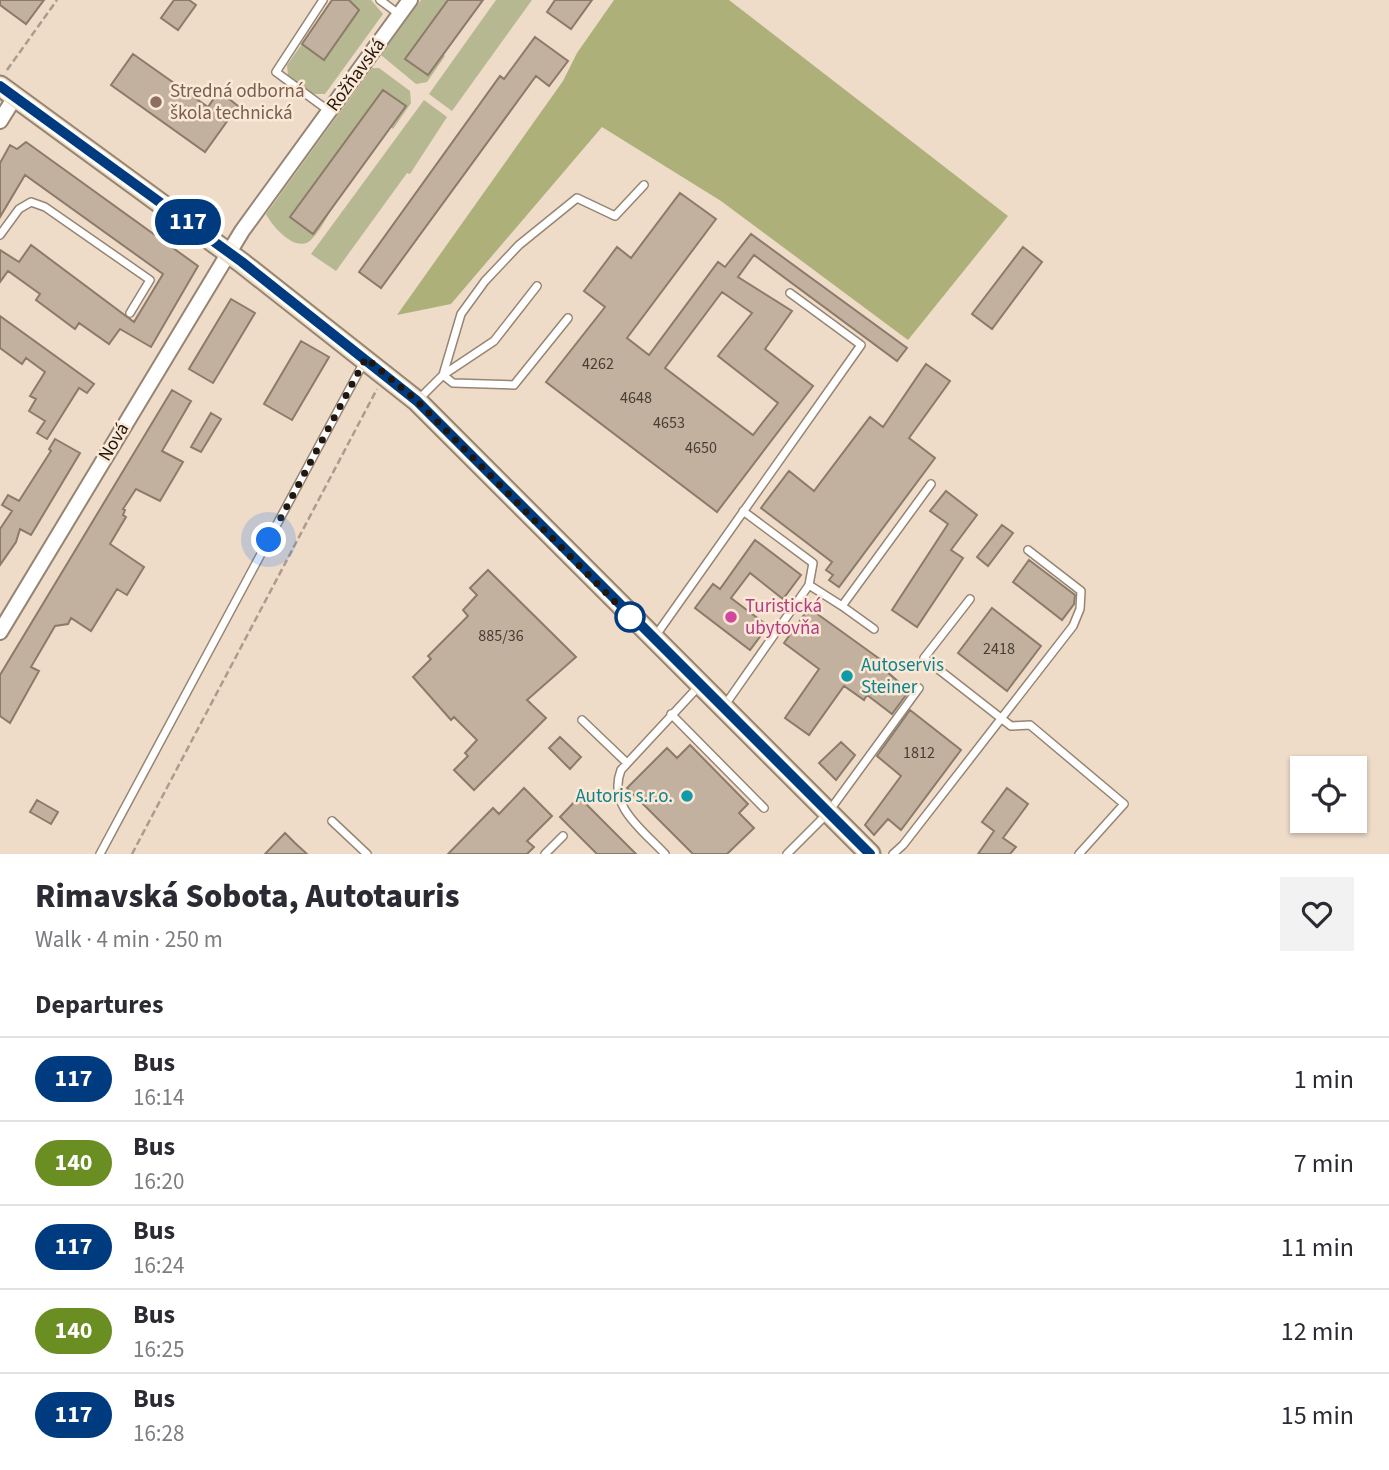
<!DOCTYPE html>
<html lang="en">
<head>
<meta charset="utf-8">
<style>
	body { margin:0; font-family:"Source Sans 3",sans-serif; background:#f2f2f3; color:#2b2b33; height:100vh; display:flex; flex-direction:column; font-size:26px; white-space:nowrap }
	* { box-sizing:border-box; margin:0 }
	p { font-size:23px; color:#7c7c81 }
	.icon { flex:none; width:38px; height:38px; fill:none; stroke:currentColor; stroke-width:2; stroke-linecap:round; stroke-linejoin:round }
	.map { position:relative; height:854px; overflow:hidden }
	.panel { display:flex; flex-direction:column; background:#fff; flex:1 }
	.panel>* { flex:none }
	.badge { padding:0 14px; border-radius:23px; font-size:24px; line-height:46px }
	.controls { position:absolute; left:1290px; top:756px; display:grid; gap:14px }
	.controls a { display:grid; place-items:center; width:77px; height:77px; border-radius:0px; background:#fff; box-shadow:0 2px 5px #0004; font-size:35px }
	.you { position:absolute; width:35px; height:35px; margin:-18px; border:5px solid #fff; border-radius:50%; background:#1a73e8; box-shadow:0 0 0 10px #1a73e833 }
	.map>.badge { position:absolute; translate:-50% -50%; box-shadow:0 0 0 4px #fff }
	h2 { padding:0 35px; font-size:26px; line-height:63px }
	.round { display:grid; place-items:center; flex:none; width:74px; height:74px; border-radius:0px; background:#f2f2f3 }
	.headline { display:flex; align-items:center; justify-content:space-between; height:119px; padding:0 35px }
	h1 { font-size:33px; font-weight:800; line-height:52px }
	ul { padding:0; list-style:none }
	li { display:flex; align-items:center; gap:21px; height:84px; padding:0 35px; border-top:2px solid #e1e1e2 }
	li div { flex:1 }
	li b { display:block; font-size:26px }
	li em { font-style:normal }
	li .badge { min-width:77px; font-weight:700; text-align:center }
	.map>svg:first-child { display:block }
	.green { fill:#b5b891 }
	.forest { fill:#adb179 }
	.building { fill:#c3b19f; stroke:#8c7b6a; stroke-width:2; fill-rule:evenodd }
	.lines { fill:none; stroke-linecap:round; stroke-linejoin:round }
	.service-casing { stroke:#968573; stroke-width:10 }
	.minor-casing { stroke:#968573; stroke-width:18 }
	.secondary-casing { stroke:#968573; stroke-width:23 }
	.path { stroke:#ab9c8d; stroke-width:2.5; stroke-dasharray:7 3.5; stroke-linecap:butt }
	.service { stroke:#fff; stroke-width:7 }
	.minor { stroke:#fff; stroke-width:14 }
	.secondary { stroke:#eddfc5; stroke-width:19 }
	.line-casing { stroke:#fff; stroke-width:16 }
	.line { stroke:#003b80; stroke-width:10 }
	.walk { stroke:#1f1811; stroke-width:7; stroke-dasharray:0 12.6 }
	.education-dot { fill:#8d6e63; stroke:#fbe8d5; stroke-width:2.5 }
	.stop-dot { fill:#fff; stroke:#003b80; stroke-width:3.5 }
	.hotel-dot { fill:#d1479c; stroke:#fbe8d5; stroke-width:2.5 }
	.culture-dot { fill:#0f9aa8; stroke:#fbe8d5; stroke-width:2.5 }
	.labels { text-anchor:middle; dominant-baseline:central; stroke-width:5; stroke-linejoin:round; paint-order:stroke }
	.number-label { font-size:16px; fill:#483e34 }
	.street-label { font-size:19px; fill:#1f1811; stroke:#fbe8d5 }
	.education-label { font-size:19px; fill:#785e54; stroke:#fbe8d5; text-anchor:start }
	.hotel-label { font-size:19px; fill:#b23c85; stroke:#fbe8d5; text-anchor:start }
	.culture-label { font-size:19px; fill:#0d838f; stroke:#fbe8d5; text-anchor:start }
</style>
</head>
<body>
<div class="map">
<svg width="1389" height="854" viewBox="0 0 1389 854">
	<rect width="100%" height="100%" fill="#eedbc8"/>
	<path class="green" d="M346,0H371L383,14L325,94H312L288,76L287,65L302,44L324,59L359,10Z
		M421,0H448L405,59L428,75L443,54L445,56L427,82L416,84L381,55Z
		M496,0H532L452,111L429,94Z
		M372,68H379L410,91L411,103L393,129L391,127L406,106L383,90C367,125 334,219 311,240C296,254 272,226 266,214Z
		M424,100L447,117L410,174L407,173L336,271L311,254Z"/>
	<path class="forest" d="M614,0H729L1008,216L908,340L721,201L602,127L451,304L397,315L563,81L577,53Z"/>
	<path class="building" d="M0,0H44L26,24L0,5Z
		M174,0H189L196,5L178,30L161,18Z
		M332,0H349L359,10L324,60L302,44Z
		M448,0H483L428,75L405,59Z
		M555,0H592L571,29L547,12Z
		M535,37L568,61L549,86L536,76L381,288L359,272L500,76L504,79Z
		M133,54L208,107L219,91L238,106L205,152L111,85Z
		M383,90L406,106L313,234L290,217Z
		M26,142L198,266L151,347L120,329L109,344L79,323L75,329L36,300L40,294L8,271L0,282V250L19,262L31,245L134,322L163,274L25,175L0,217V163L10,145L17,149Z
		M680,193L716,219L627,338L649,355L718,262L725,267L751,234L907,348L897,361L754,255L738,277L792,311L765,349L813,386L717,512L546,382L605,307L584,291L617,247L631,258ZM722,292L752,313L718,356L778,403L753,435L665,368Z
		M1023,247L1042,262L992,329L972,314Z
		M231,299L255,313L213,383L189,369Z
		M0,316L94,384L87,393L79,388L47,439L37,433L45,421L29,411L36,399L30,396L45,372L26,358L22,364L0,348Z
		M301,341L329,357L292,420L264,404Z
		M926,364L950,381L909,438L935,458L839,587L829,580L833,575L826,570L832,562L761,508L789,471L814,491L870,417L883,427Z
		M172,390L191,401L162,451L183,462L160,501L136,489L123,509L125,510L123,515L126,517L110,544L144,567L127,595L117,589L91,631L71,618L68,624L55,626L31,667L39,671L10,723L0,716V675Z
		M211,413L221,419L201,452L191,447Z
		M55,439L80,453L31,535L20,529L16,542L0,565V529L12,511L2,505L8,495L19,501L51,451L49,449Z
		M946,491L977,515L951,550L963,558L917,627L892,610L948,524L930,511Z
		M1002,525L1013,533L988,566L977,557Z
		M755,540L801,575L783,599L750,573L731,598L768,626L750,650L695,608L713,584L720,589Z
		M1029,560L1075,595L1074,604L1062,620L1013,582Z
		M488,570L576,657L527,700L546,718L474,790L454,770L468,756L465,753L477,740L454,717L451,720L413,677L431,659L428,656L468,616L463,610L477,595L470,588Z
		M809,608L888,665L885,670L909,691L892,714L867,695L864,700L844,686L809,735L785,718L819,669L784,643Z
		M992,608L1041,646L1007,691L958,653Z
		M910,710L961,750L901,830L888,819L874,835L865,825L901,776L877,756Z
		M560,737L581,757L570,769L549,748Z
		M841,742L855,755L836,780L819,763Z
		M690,745L748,804L739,813L754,828L727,854H693L627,788L667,748L677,758Z
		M524,788L552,816L527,841L534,847L527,854H448L493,808L499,814Z
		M1007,788L1028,804L1003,838L1016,847L1010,854H978L994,831L982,822Z
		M579,797L636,854H597L560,817Z
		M37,800L58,812L51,824L30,812Z
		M285,833L295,843L307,854H265Z"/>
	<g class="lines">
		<defs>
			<path id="service" d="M323,0L276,72L329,111
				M380,0L400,15
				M0,235L19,209L31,202L45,207L150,280L130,313
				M537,286L494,341L443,375L453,383L514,385L568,318
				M418,400L443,375L461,314L485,281L519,245L577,198L615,216L644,185
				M743,511L813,563L809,585
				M970,599L924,658L1011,726L1030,725L1124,804L1079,854
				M842,606L874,629
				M654,638L861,345L790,293
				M725,705L809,585L842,606L931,484
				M671,714L764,808
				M582,720L627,763
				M332,821L367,854
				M100,854L364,362
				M545,854L563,836
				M665,854C643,830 607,806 621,770L699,686
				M787,854L827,814L919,688
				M893,854L903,845L1073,626L1080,609L1081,591L1028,550"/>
			<path id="minor" d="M0,121L15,97
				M0,632L242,231L410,0"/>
			<path id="secondary" d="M0,86L242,263L417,401L870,854"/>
		</defs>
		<use href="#service" class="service-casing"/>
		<use href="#minor" class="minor-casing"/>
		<use href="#secondary" class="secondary-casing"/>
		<path class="path" d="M7,70L57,0
			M132,854L377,389"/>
		<use href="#service" class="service"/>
		<use href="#minor" class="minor"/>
		<use href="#secondary" class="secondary"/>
	</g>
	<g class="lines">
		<defs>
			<path id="line" d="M0,86L242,262L417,401L870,854"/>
		</defs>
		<use href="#line" class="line-casing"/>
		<use href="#line" class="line"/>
		<path class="walk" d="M269,540L366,358L417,401L630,617"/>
	</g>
	<circle class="education-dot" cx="156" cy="102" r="7"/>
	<circle class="stop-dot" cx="630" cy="617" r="14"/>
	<circle class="hotel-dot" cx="731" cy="617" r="7"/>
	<g class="culture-dot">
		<circle cx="847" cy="676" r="7"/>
		<circle cx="687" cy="796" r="7"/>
	</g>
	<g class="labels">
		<g class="number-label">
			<text x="598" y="364">4262</text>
			<text x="636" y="398">4648</text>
			<text x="669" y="423">4653</text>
			<text x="701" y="448">4650</text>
			<text x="501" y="636">885/36</text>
			<text x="999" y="649">2418</text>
			<text x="919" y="753">1812</text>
		</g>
		<g class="street-label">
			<text transform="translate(356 75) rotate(-54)">Rožňavská</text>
			<text transform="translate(114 442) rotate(-59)">Nová</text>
		</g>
		<g class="education-label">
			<text x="170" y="91">Stredná odborná<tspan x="170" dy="22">škola technická</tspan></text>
		</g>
		<g class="hotel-label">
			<text x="745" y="606">Turistická<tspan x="745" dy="22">ubytovňa</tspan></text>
		</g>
		<g class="culture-label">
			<text x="861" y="665">Autoservis<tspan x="861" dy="22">Steiner</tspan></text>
			<text x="673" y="796" text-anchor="end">Autoris s.r.o.</text>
		</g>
	</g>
</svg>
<div class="controls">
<a><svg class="icon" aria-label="locate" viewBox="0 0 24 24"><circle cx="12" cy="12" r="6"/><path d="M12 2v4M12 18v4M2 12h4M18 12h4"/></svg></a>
</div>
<div class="you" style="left:269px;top:540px"></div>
<b class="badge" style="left:188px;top:222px;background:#003b80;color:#fff">117</b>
</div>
<section class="panel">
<div class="headline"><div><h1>Rimavská Sobota, Autotauris</h1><p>Walk · 4 min · 250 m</p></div><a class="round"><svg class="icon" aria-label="heart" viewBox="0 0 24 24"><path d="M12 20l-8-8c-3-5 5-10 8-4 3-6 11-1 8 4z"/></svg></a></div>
<h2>Departures</h2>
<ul>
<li><span class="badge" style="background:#003b80;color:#fff">117</span><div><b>Bus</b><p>16:14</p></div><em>1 min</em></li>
<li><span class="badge" style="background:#6b8e23;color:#fff">140</span><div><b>Bus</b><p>16:20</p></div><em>7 min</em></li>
<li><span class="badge" style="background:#003b80;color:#fff">117</span><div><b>Bus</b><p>16:24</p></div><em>11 min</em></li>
<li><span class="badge" style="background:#6b8e23;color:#fff">140</span><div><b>Bus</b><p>16:25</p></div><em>12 min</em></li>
<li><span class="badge" style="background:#003b80;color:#fff">117</span><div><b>Bus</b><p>16:28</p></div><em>15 min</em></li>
</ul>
</section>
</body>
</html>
